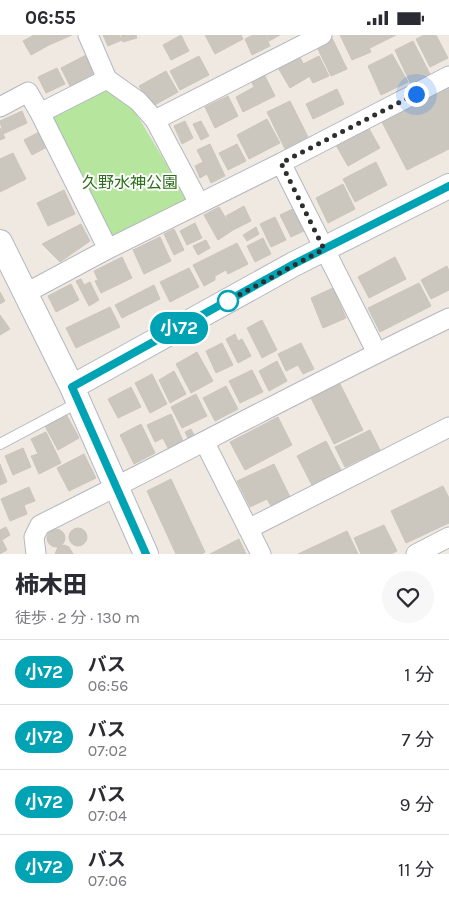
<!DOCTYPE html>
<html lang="ja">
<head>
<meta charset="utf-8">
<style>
	body { margin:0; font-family:Karla,"Noto Sans JP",sans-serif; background:#f7f7f7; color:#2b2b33; height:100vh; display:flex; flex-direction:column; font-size:19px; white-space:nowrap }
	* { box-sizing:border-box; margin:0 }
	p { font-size:16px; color:#7c7c81 }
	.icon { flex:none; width:28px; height:28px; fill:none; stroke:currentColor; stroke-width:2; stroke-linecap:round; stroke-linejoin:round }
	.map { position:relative; height:519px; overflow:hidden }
	.side { display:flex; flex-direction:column; background:#fff; flex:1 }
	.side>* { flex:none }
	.badge { padding:0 10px; border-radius:16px; font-size:18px; line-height:32px }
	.you { position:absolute; width:25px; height:25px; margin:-12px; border:4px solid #fff; border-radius:50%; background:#1a73e8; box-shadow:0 0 0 8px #1a73e833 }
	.map>.badge { position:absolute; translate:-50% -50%; box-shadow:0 0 0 2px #fff }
	.round { display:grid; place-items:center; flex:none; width:52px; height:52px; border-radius:26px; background:#f7f7f7 }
	.summary { display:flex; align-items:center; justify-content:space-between; height:85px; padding:0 15px }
	h1 { font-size:24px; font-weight:800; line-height:38px }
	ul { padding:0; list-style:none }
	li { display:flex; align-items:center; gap:15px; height:65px; padding:0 15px; border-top:1px solid #e1e1e2 }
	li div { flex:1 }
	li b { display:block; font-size:19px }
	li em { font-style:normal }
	li .badge { min-width:55px; font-weight:700; text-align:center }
	.status { display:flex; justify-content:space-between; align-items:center; height:35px; padding:0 25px; background:#fff; direction:ltr }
	.status svg { height:14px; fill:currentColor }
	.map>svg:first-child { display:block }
	.green { fill:#b6e59e }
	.building { fill:#cbc7bf; stroke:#cbc5ba }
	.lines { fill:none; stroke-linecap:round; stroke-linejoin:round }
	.service-casing { stroke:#b4b7c1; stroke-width:12 }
	.minor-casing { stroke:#b4b7c1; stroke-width:21 }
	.tertiary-casing { stroke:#b4b7c1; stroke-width:26 }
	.service { stroke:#fff; stroke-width:10 }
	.minor { stroke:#fff; stroke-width:19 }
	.tertiary { stroke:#fff; stroke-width:24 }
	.line-casing { stroke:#fff; stroke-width:11 }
	.line { stroke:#00a3b4; stroke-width:8 }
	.walk { stroke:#2e2e2e; stroke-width:5; stroke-dasharray:0 9 }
	.stop-dot { fill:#fff; stroke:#00a3b4; stroke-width:2.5 }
	.labels { text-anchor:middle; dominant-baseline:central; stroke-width:4; stroke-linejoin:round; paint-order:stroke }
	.park-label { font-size:16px; fill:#2c6e1b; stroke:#fff }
</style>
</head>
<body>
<div class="status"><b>06:55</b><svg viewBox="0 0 49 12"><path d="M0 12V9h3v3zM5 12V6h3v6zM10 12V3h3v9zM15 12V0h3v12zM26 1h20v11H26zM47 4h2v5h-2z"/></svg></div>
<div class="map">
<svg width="449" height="519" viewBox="0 0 449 519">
	<rect width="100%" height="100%" fill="#efe9e1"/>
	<path class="green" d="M119,50L188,165L112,205L51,79Z"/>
	<path class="building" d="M34,0H44L49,10L31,20L23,6Z
		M45,0H72L49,10Z
		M103,0H119L122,5L108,11Z
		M121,0H136L137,3L123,7Z
		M181,0L189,16L171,25L163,10Z
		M205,0H241L243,4L215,19Z
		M253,0H265L270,11L252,20L245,4Z
		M266,0H280L269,6Z
		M340,0H363L371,17L352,25Z
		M363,0H396L370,13Z
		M424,0H436L448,23L430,32L416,4Z
		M331,1L347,34L331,41L315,8Z
		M413,6L433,45L414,56L395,15Z
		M90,18L99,36L70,51L61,33Z
		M298,19L310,41L290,53L277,31Z
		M392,19L408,47L381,60L368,31Z
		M199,21L209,40L180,55L170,36Z
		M319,21L329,41L313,48L303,29Z
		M57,33L65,49L46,58L38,42Z
		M166,36L178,57L151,72L139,51Z
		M263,37L275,61L243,77L236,62L254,52L250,43Z
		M449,52V114L407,135L382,87Z
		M337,54L344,69L313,84L306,69Z
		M228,61L238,81L215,93L205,72Z
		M290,66L308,102L285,114L267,77Z
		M22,76L27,88L3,99L0,86Z
		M267,84L280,108L249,124L237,100Z
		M185,86L193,103L182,109L174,91Z
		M201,86L209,101L201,105L193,89Z
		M368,92L380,113L348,131L336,110Z
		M0,93L5,103L0,105Z
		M39,97L47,112L32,120L24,105Z
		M210,109L225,141L211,148L207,139L200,143L195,131L203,127L197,115Z
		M237,109L246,126L228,135L219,118Z
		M13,118L26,144L0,157V124Z
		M376,127L387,150L355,167L343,144Z
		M343,149L355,174L328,188L316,163Z
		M64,155L75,179L48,191L37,168Z
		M244,171L251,186L233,195L226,181Z
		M219,172L233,195L218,205L204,180Z
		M297,172L308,194L291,202L280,180Z
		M275,182L286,205L271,212L260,189Z
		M195,188L202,203L187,210L180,196Z
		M81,189L90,206L60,227L42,209Z
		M256,192L259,199L247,206L243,200Z
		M174,194L184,215L174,220L164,199Z
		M160,202L171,226L144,239L133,215Z
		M263,203L271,219L255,227L247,211Z
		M206,205L210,213L198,220L193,211Z
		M237,208L248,229L228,239L226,235L215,241V245L204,251L193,230Z
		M122,222L132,243L101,258L95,246L98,245L94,236Z
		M395,222L406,244L369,263L358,242Z
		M447,231L449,236V255L431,264L421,245Z
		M189,233L199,252L170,267L160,247Z
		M81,244L84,250L90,247L99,265L89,271L76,246Z
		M419,248L431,271L380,297L368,273Z
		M71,249L79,265L56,277L48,261Z
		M154,250L160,264L122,283L115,270Z
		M333,253L346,283L323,293L311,263Z
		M0,257L5,266L0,269Z
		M110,272L120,292L76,313L66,293Z
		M0,280L10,294L0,300Z
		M262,285L277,315L262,323L247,293Z
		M235,299L238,306L242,304L251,321L238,328L226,304Z
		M222,308L233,330L216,338L206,316Z
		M301,308L314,334L303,339L298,330L286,336L278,319Z
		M197,317L213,346L191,358L176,329Z
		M277,326L287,346L269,356L259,336Z
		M252,335L263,357L240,368L229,346Z
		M174,336L186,359L170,368L159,345Z
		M152,339L167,369L150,378L135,348Z
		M340,349L363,395L334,409L311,363Z
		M226,351L238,374L215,386L203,363Z
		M131,352L141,372L118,383L108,364Z
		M196,359L207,381L182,393L171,372Z
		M66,379L79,403L58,415L45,391Z
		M171,379L183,406L168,413L163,403L155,407L147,390Z
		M278,382L292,410L245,435L230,407Z
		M141,389L155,418L134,429L120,400Z
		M191,394L195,402L189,405L185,397Z
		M370,395L380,415L345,432L335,412Z
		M46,397L61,428L39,439L31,421L38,419L31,404Z
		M326,406L342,437L313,452L297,421Z
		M23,413L31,432L13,440L5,421Z
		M84,419L96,443L69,456L57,433Z
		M0,429L7,447L0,450Z
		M274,429L290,462L271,471L267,464L250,472L237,446Z
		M171,444L205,517L202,519H176L147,456Z
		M443,451L449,463V488L406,508L391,476Z
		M29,452L35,466L24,470L27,479L10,486L1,464Z
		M384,490L397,516L391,519H361L354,503Z
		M6,492L10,500L2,505L7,515L0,519V495Z
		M69 502a9 9 0 1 1 18 0a9 9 0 1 1-18 0Z
		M47 503a9 9 0 1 1 18 0a9 9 0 1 1-18 0Z
		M347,496L358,519H298Z
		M239,504L246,519H210Z
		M64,510L69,512L73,519H55L58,512Z"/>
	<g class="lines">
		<defs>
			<path id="service" d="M0,409L79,367"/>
			<path id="minor" d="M88,0L107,44
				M0,72L28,57L40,78L107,44L138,66L155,85L199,168
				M40,78L108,214
				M155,85L322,0
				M26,258L108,214L281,128
				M377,318L281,128L449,41
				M205,408L261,519
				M248,494L449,392
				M36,519L34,502L40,490C177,422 311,349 449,283
				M416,519L449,502"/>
			<path id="tertiary" d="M0,207L72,352L146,519
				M72,352L294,229L449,151"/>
		</defs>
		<use href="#service" class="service-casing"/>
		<use href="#minor" class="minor-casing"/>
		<use href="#tertiary" class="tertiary-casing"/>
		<use href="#service" class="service"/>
		<use href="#minor" class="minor"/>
		<use href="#tertiary" class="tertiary"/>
	</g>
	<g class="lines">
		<defs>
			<path id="line" d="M146,519L72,352L294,229L449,151"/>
		</defs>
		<use href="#line" class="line-casing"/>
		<use href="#line" class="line"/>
		<path class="walk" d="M228,266L226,267L324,214L281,128L416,59"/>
	</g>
	<circle class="stop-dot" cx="228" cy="266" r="10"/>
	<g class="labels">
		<g class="park-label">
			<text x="130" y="147">久野水神公園</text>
		</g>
	</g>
</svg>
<div class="you" style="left:416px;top:59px"></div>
<b class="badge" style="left:179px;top:293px;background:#00a3b4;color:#fff">小72</b>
</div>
<section class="side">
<div class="summary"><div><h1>柿木田</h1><p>徒歩 · 2 分 · 130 m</p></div><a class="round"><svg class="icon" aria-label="heart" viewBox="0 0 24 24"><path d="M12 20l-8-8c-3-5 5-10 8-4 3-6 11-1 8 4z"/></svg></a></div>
<ul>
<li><span class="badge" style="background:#00a3b4;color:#fff">小72</span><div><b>バス</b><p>06:56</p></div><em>1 分</em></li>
<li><span class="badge" style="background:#00a3b4;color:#fff">小72</span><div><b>バス</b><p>07:02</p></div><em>7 分</em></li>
<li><span class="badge" style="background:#00a3b4;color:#fff">小72</span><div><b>バス</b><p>07:04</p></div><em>9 分</em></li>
<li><span class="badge" style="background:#00a3b4;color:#fff">小72</span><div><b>バス</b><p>07:06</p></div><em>11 分</em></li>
</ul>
</section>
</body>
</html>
